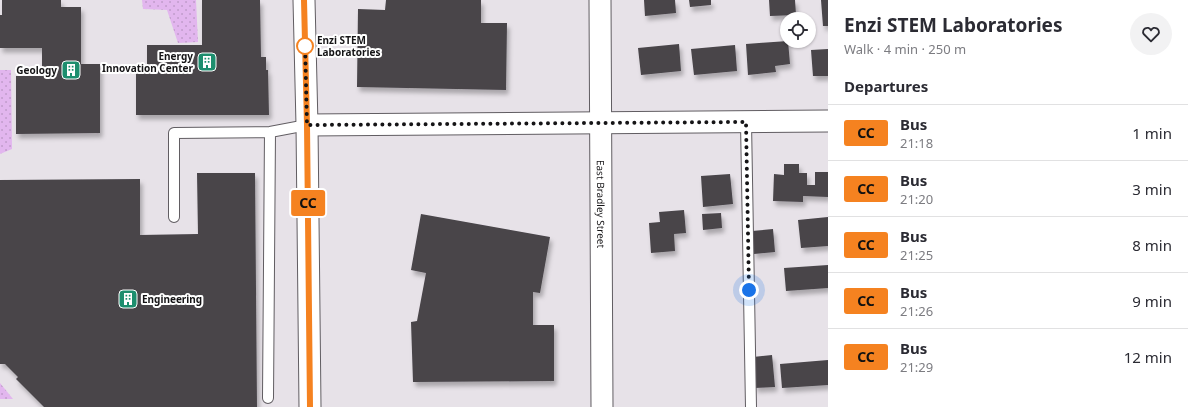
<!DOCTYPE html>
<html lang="en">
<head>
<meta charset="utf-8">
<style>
	body { margin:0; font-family:"Noto Sans",sans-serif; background:#f2f2f3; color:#2b2b33; height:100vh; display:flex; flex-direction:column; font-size:15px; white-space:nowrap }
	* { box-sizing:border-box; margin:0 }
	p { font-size:13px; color:#7c7c81 }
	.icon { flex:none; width:22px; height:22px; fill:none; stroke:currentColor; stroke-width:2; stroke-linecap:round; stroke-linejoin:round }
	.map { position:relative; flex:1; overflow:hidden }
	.panel { display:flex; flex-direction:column; background:#fff; width:360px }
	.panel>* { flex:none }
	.badge { padding:0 8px; border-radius:3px; font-size:14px; line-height:26px }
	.controls { position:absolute; left:780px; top:12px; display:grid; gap:8px }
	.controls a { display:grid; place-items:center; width:36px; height:36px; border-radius:50%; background:#fff; box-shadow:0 1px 3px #0004; font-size:20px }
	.you { position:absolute; width:20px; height:20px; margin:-10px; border:3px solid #fff; border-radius:50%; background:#1a73e8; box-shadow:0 0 0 6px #1a73e833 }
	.map>.badge { position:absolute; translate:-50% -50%; box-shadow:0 0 0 2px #fff }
	h2 { padding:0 16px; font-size:15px; line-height:36px }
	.round { display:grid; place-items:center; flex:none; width:42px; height:42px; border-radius:21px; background:#f2f2f3 }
	.summary { display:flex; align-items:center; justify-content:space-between; height:68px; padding:0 16px }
	h1 { font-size:19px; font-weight:700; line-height:30px }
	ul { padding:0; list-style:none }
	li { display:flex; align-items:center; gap:12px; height:56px; padding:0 16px; border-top:1px solid #e1e1e2 }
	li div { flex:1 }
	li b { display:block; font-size:15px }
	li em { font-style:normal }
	li .badge { min-width:44px; font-weight:700; text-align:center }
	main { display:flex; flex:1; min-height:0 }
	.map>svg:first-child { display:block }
	.grass { fill:url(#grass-dots) }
	.building { fill:#484449; filter:url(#shadow) }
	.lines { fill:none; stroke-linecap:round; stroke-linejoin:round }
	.lane-casing { stroke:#615d62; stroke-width:12 }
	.street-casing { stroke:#615d62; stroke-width:23 }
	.lane { stroke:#fff; stroke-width:10 }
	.street { stroke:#fff; stroke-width:21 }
	.line-casing { stroke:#fff; stroke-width:9 }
	.line { stroke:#f58220; stroke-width:6 }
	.walk { stroke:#151416; stroke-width:4; stroke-dasharray:0 7.2 }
	.stop-dot { fill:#fff; stroke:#f58220; stroke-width:2 }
	.labels { text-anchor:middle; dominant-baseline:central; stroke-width:4; stroke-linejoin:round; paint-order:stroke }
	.stop-label { font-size:10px; font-weight:bold; fill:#151416; stroke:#fff; text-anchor:start }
	.poi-label { font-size:10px; font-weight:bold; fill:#151416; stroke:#fff; text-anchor:end }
	.street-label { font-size:10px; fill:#151416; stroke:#fff }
</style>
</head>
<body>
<main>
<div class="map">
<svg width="828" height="407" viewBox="0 0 828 407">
	<defs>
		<pattern id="grass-dots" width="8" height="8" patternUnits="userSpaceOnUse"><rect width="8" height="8" fill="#e2b6ee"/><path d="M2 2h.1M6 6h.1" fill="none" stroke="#c19ccb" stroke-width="1.8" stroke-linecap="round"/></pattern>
		<filter id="shadow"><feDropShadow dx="2.5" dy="4.5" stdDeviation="2" flood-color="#0004"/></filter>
	</defs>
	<rect width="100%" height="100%" fill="#e7e2e8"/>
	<path class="grass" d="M142,0H196L198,42L178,43L167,10L143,9Z
		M0,70H11L12,149L0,154Z
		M0,383L13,399H0Z"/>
	<path class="building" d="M2,0H61V7H81V64H100V133L16,134V76H42V48H0V15H2Z
		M202,0H260L261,57H266V70H268L269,115H136V66H147V45H202Z
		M386,0H481V23H507L506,90L357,87L358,9L385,10Z
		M644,0H675L676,13L645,16Z
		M689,0H711V5L690,7Z
		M769,0H795L796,15L770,16Z
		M821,0H828V26H823Z
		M788,41L790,64L775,66L776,72L748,75L746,44Z
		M679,44L681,71L641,75L638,48Z
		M735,45L737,71L694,75L691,49Z
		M828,49V76H813L811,50Z
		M784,164H799V173H807V185H815V172H828V197L803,196V202L773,201L774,174L784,175Z
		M197,173H255L257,407H44L16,379L18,377L5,364H0V180L140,179V235L198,234Z
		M730,174L733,204L703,207L701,176Z
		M684,210L686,233L674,234L675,251L651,253L649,223L660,222L659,212Z
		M721,213L722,228L703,230L702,214Z
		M421,214L550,237L540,293L533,292V325H554V381L413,382L411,322L417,321L426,273L411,270Z
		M828,217V246L801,248L798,220Z
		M773,229L775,252L754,254L752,231Z
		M828,265V288L786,291L784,268Z
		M772,355L775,387L755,388L753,357Z
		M828,360V385L782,388L780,364Z"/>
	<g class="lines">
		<defs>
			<path id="lane" d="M746,122L751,407
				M174,217V133L270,132L307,125
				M268,398L270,132"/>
			<g id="street">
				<path d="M304,0L307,125L310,407"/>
				<path id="s1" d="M600,0L602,407"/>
				<path d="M307,125L828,121"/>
			</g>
		</defs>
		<use href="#lane" class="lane-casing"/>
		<use href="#street" class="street-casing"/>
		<use href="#lane" class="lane"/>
		<use href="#street" class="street"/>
	</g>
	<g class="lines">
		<defs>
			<path id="line" d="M304,0L307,125L310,407"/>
		</defs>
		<use href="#line" class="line-casing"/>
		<use href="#line" class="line"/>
		<path class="walk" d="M305,46V44L307,125L746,122L749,290"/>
	</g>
	<defs>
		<symbol id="building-square" viewBox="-11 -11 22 22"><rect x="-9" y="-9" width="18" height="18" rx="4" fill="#1d8e6e" stroke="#fff"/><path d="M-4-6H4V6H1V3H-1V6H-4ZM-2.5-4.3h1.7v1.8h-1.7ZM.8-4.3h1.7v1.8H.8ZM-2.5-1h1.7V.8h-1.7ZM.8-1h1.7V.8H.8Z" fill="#fff"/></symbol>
	</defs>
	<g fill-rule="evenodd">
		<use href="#building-square" x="196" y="51" width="22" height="22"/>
		<use href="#building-square" x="60" y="59" width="22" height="22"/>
		<use href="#building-square" x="117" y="288" width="22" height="22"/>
	</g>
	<circle class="stop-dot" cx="305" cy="46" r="8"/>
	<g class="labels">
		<g class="stop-label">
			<text x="317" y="40">Enzi STEM<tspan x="317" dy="12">Laboratories</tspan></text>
		</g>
		<g class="poi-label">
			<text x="193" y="56">Energy<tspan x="193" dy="12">Innovation Center</tspan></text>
			<text x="57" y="70">Geology</text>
			<text x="142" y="299" text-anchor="start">Engineering</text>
		</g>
		<g class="street-label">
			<text stroke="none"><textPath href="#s1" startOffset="204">East Bradley Street</textPath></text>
		</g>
	</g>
</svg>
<div class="controls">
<a><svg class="icon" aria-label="locate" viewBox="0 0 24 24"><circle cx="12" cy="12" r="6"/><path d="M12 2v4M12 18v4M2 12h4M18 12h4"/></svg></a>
</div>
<div class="you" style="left:749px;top:290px"></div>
<b class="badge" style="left:308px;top:203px;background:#f58220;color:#111">CC</b>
</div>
<section class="panel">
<div class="summary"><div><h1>Enzi STEM Laboratories</h1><p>Walk · 4 min · 250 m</p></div><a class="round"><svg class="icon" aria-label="heart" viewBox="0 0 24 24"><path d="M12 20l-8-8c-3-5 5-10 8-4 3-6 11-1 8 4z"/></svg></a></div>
<h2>Departures</h2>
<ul>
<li><span class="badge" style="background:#f58220;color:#111">CC</span><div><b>Bus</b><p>21:18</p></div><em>1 min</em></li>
<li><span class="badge" style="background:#f58220;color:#111">CC</span><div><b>Bus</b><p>21:20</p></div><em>3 min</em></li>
<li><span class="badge" style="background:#f58220;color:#111">CC</span><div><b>Bus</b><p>21:25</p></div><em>8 min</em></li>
<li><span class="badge" style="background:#f58220;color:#111">CC</span><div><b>Bus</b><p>21:26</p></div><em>9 min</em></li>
<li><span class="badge" style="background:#f58220;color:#111">CC</span><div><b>Bus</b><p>21:29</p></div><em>12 min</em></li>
</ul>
</section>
</main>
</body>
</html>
